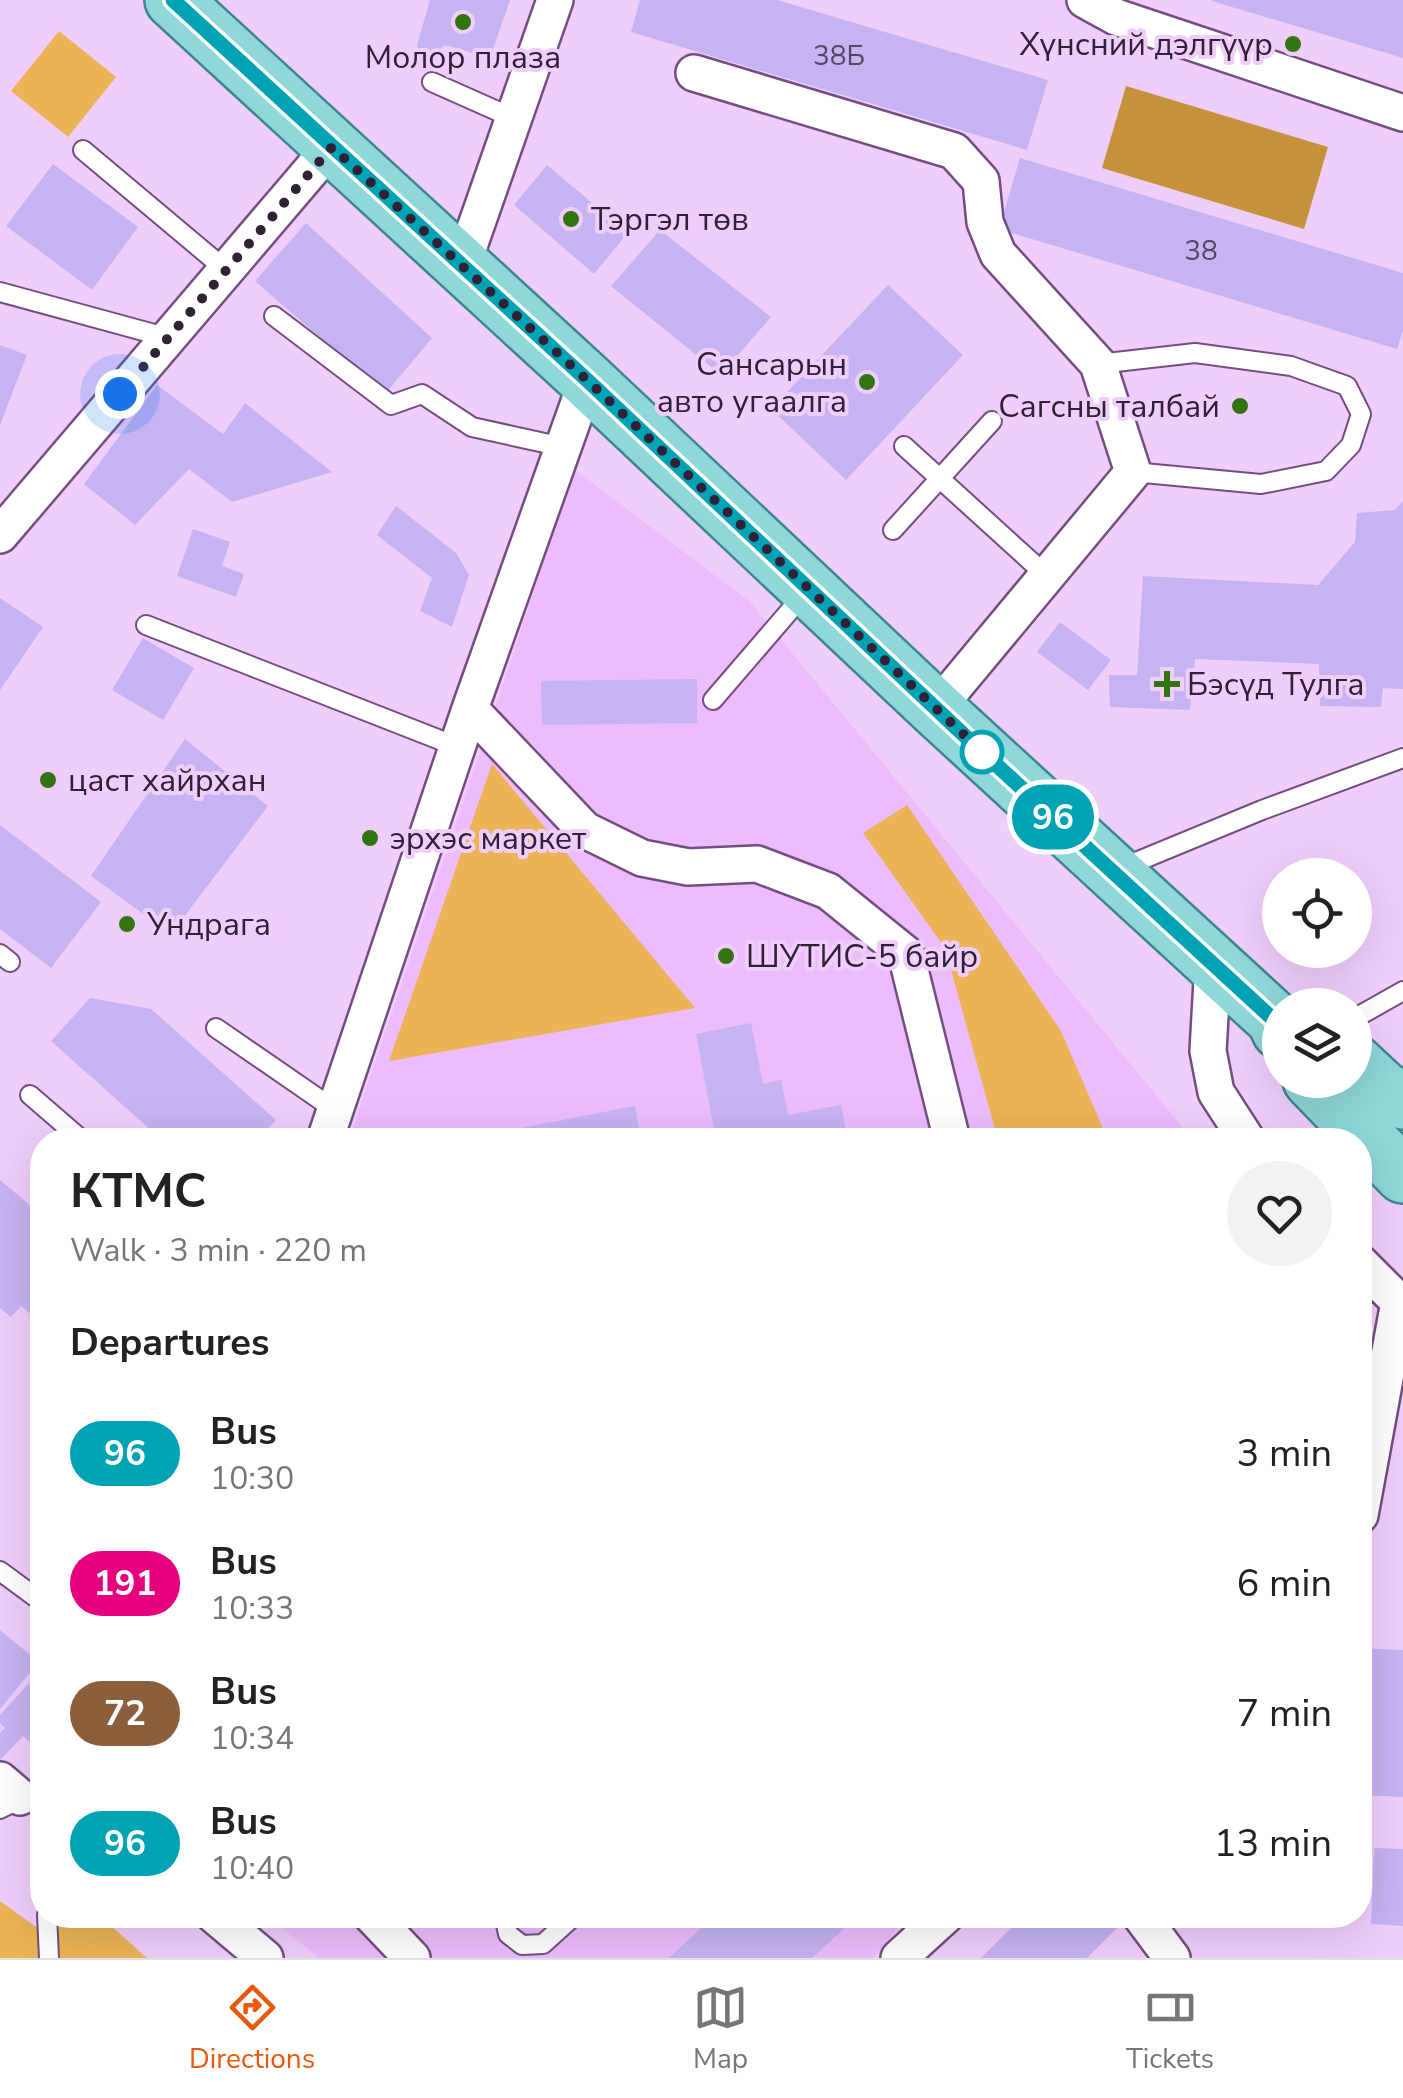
<!DOCTYPE html>
<html lang="en">
<head>
<meta charset="utf-8">
<style>
	body { margin:0; font-family:"Nunito Sans",sans-serif; background:#f2f2f2; color:#222; height:100vh; display:flex; flex-direction:column; font-size:38px; white-space:nowrap }
	* { box-sizing:border-box; margin:0 }
	p { font-size:32px; color:#767676 }
	.icon { flex:none; width:55px; height:55px; fill:none; stroke:currentColor; stroke-width:2; stroke-linecap:round; stroke-linejoin:round }
	.map { position:relative; flex:1; overflow:hidden }
	.sheet { position:absolute; left:30px; top:1128px; width:1342px; height:800px; display:flex; flex-direction:column; background:#fff; border-radius:40px; box-shadow:0 10px 40px #0002 }
	.sheet>* { flex:none }
	.badge { padding:0 20px; border-radius:32px; font-size:35px; line-height:65px }
	.buttons { position:absolute; left:1262px; top:858px; display:grid; gap:20px }
	.buttons a { display:grid; place-items:center; width:110px; height:110px; border-radius:50%; background:#fff; box-shadow:0 10px 40px #0002; font-size:50px }
	.you { position:absolute; width:50px; height:50px; margin:-25px; border:8px solid #fff; border-radius:50%; background:#1a73e8; box-shadow:0 0 0 15px #1a73e833 }
	.map>.badge { position:absolute; translate:-50% -50%; box-shadow:0 0 0 5px #fff }
	h2 { padding:0 40px; font-size:38px; line-height:90px }
	.round { display:grid; place-items:center; flex:none; width:105px; height:105px; border-radius:52px; background:#f2f2f2 }
	.head { display:flex; align-items:center; justify-content:space-between; height:170px; padding:0 40px }
	h1 { font-size:48px; font-weight:700; line-height:75px }
	ul { padding:0; list-style:none }
	li { display:flex; align-items:center; gap:30px; height:130px; padding:0 40px }
	li div { flex:1 }
	li b { display:block; font-size:38px }
	li em { font-style:normal }
	li .badge { min-width:110px; font-weight:700; text-align:center }
	.menu { display:flex; justify-content:space-around; align-items:center; height:140px; border-top:2px solid #e0e0e0; background:#fff; font-size:28px; color:#767676 }
	.menu a { display:grid; justify-items:center; gap:5px }
	.menu .selected { color:#ea580c }
	.map>svg:first-child { display:block }
	.built { fill:#ecbcfc }
	.green { fill:#ecb356 }
	.forest { fill:#c5913a }
	.building { fill:#c5b3f2 }
	.lines { fill:none; stroke-linecap:round; stroke-linejoin:round }
	.lane-casing { stroke:#744e80; stroke-width:22 }
	.street-casing { stroke:#744e80; stroke-width:40 }
	.primary-casing { stroke:#3d8690; stroke-width:60 }
	.lane { stroke:#fff; stroke-width:18 }
	.street { stroke:#fff; stroke-width:35 }
	.primary { stroke:#8fd7d9; stroke-width:55 }
	.line-casing { stroke:#fff; stroke-width:22 }
	.line { stroke:#00a3b4; stroke-width:15 }
	.walk { stroke:#312137; stroke-width:10; stroke-dasharray:0 18 }
	.poi-dot { fill:#347410; stroke:#f0cefc; stroke-width:4 }
	.stop-dot { fill:#fff; stroke:#00a3b4; stroke-width:5 }
	.labels { text-anchor:middle; dominant-baseline:central; stroke-width:8; stroke-linejoin:round; paint-order:stroke }
	.number-label { font-size:28px; fill:#564666 }
	.poi-label { font-size:32px; fill:#312137; stroke:#f0cefc; text-anchor:start }
</style>
</head>
<body>
<div class="map">
<svg width="1403" height="1958" viewBox="0 0 1403 1958">
	<rect width="100%" height="100%" fill="#f0cefc"/>
	<path class="built" d="M575,470L750,602L1193,1140H349Z
		M266,1915H908L873,1958H319Z"/>
	<path class="green" d="M59,31L116,77L68,137L11,91Z
		M492,764L695,1008L389,1061Z
		M907,805L1061,1031L1108,1140H998L945,948L863,833Z
		M0,1901L43,1932L54,1915H99L147,1958H0Z"/>
	<path class="forest" d="M1126,86L1328,147L1304,229L1102,168Z"/>
	<path class="building" d="M430,0H510L490,58L445,45L430,59L419,54L417,45Z
		M640,0H777L1048,80L1027,150L631,32Z
		M1212,0H1403V58L1212,1Z
		M1020,158L1403,273V330L1397,349L999,229Z
		M53,164L138,227L92,290L6,226Z
		M547,165L628,233L594,274L514,205Z
		M306,223L432,338L385,394L255,281Z
		M660,230L771,317L721,375L611,286Z
		M888,285L963,355L846,480L771,409Z
		M0,345L27,355L0,425Z
		M157,385L223,434L245,403L332,472L232,502L189,469L135,525L84,484Z
		M1403,501V689L1383,688L1381,707L1320,706L1319,664L1195,659L1190,710L1110,707L1109,675H1137L1143,576L1318,585L1355,542L1357,513L1395,510Z
		M396,506L456,553L469,575L452,627L420,611L432,578L377,535Z
		M193,529L230,542L222,566L244,574L236,597L177,576Z
		M0,598L43,627L0,690Z
		M1060,622L1111,660L1088,690L1037,652Z
		M143,638L194,668L163,720L112,690Z
		M697,679V723L542,725L541,681Z
		M185,739L268,806L171,934L91,876Z
		M0,825L101,902L51,968L0,929Z
		M90,998L151,1009L276,1120L258,1140H162L51,1041Z
		M751,1023L763,1084L781,1080L788,1115L841,1105L848,1140H716L696,1034Z
		M635,1106L641,1140H470L469,1138Z
		M0,1180L42,1215V1324L21,1306L11,1317L0,1308Z
		M0,1630L39,1662L0,1709Z
		M1360,1648L1403,1650V1797L1360,1795Z
		M28,1684L37,1692L42,1687V1747L39,1750L23,1736L0,1760V1733L5,1728L0,1723V1715Z
		M1374,1848L1403,1849V1926L1371,1924Z
		M715,1915H841L849,1924L812,1958H669Z
		M1024,1915H1119L1125,1920L1087,1958H981Z"/>
	<g class="lines">
		<defs>
			<path id="lane" d="M432,82L513,118
				M83,150L226,270
				M0,292L169,338
				M274,316L391,405L422,394L472,427L563,447
				M1098,364L1195,353L1291,366L1347,386L1361,414L1351,445L1326,471L1261,484L1133,472
				M904,446L1047,576
				M893,530L992,421
				M146,625L458,747
				M713,700L805,593
				M1119,869L1262,810L1403,758
				M0,954L10,962
				M1355,1018L1403,991
				M216,1028L335,1110
				M30,1095L82,1140
				M0,1571L42,1602
				M0,1809L42,1788
				M47,1915L49,1958
				M504,1915L508,1934L522,1945L543,1944L575,1915"/>
			<path id="street" d="M1085,0L1116,17L1403,113
				M694,73L954,151L981,181L985,222L998,254L1098,364L1133,472L936,709
				M462,266L555,0
				M0,535L331,147
				M470,709L585,830L642,858L688,867L757,864L828,891L906,954L952,1140
				M1213,963L1208,1051L1216,1092L1247,1140
				M325,1140L470,709L587,380
				M1360,1263L1403,1306
				M1360,1515L1399,1302
				M0,1780L20,1797
				M214,1915L265,1958
				M371,1915L412,1958
				M1140,1915L1172,1958
				M899,1958L946,1915"/>
			<path id="primary" d="M173,0L587,380L936,709L1275,1020L1280,1031
				M1355,1063L1383,1089L1403,1101
				M1311,1080L1403,1175"/>
		</defs>
		<use href="#lane" class="lane-casing"/>
		<use href="#street" class="street-casing"/>
		<use href="#primary" class="primary-casing"/>
		<use href="#lane" class="lane"/>
		<use href="#street" class="street"/>
		<use href="#primary" class="primary"/>
	</g>
	<g class="lines">
		<defs>
			<path id="line" d="M173,0L587,380L965,736L1274,1020"/>
		</defs>
		<use href="#line" class="line-casing"/>
		<use href="#line" class="line"/>
		<path class="walk" d="M120,394L332,147L587,380L994,763L982,752"/>
	</g>
	<g class="poi-dot">
		<circle cx="463" cy="22" r="10"/>
		<circle cx="1293" cy="44" r="10"/>
		<circle cx="571" cy="219" r="10"/>
		<circle cx="867" cy="382" r="10"/>
		<circle cx="1240" cy="406" r="10"/>
		<path d="M1162 669h10v10h10v10h-10v10h-10v-10h-10v-10h10z"/>
		<circle cx="48" cy="780" r="10"/>
		<circle cx="370" cy="838" r="10"/>
		<circle cx="127" cy="924" r="10"/>
		<circle cx="726" cy="956" r="10"/>
	</g>
	<circle class="stop-dot" cx="982" cy="752" r="20"/>
	<g class="labels">
		<g class="number-label">
			<text x="839" y="56">38Б</text>
			<text x="1201" y="251">38</text>
		</g>
		<g class="poi-label">
			<text x="1273" y="44" text-anchor="end">Хүнсний дэлгүүр</text>
			<text x="463" y="57" text-anchor="middle">Молор плаза</text>
			<text x="591" y="219">Тэргэл төв</text>
			<text x="847" y="364" text-anchor="end">Cансарын<tspan x="847" dy="37">авто угаалга</tspan></text>
			<text x="1220" y="406" text-anchor="end">Сагсны талбай</text>
			<text x="1187" y="684">Бэсүд Тулга</text>
			<text x="68" y="780">цаст хайрхан</text>
			<text x="390" y="838">эрхэс маркет</text>
			<text x="147" y="924">Ундрага</text>
			<text x="746" y="956">ШУТИС-5 байр</text>
		</g>
	</g>
</svg>
<div class="buttons">
<a><svg class="icon" aria-label="locate" viewBox="0 0 24 24"><circle cx="12" cy="12" r="6"/><path d="M12 2v4M12 18v4M2 12h4M18 12h4"/></svg></a>
<a><svg class="icon" aria-label="layers" viewBox="0 0 24 24"><path d="M12 4l9 5-9 5-9-5zM3 14l9 5 9-5"/></svg></a>
</div>
<div class="you" style="left:120px;top:394px"></div>
<b class="badge" style="left:1053px;top:817px;background:#00a3b4;color:#fff">96</b>
<section class="sheet">
<div class="head"><div><h1>КТМС</h1><p>Walk · 3 min · 220 m</p></div><a class="round"><svg class="icon" aria-label="heart" viewBox="0 0 24 24"><path d="M12 20l-8-8c-3-5 5-10 8-4 3-6 11-1 8 4z"/></svg></a></div>
<h2>Departures</h2>
<ul>
<li><span class="badge" style="background:#00a3b4;color:#fff">96</span><div><b>Bus</b><p>10:30</p></div><em>3 min</em></li>
<li><span class="badge" style="background:#e6007e;color:#fff">191</span><div><b>Bus</b><p>10:33</p></div><em>6 min</em></li>
<li><span class="badge" style="background:#8b5e3c;color:#fff">72</span><div><b>Bus</b><p>10:34</p></div><em>7 min</em></li>
<li><span class="badge" style="background:#00a3b4;color:#fff">96</span><div><b>Bus</b><p>10:40</p></div><em>13 min</em></li>
</ul>
</section>
</div>
<nav class="menu">
<a class="selected"><svg class="icon" aria-label="directions" viewBox="0 0 24 24"><path d="M12 3l9 9-9 9-9-9zM9 14v-3h6M13 9l2 2-2 2"/></svg>Directions</a>
<a><svg class="icon" aria-label="map" viewBox="0 0 24 24"><path d="M3 6l6-2 6 2 6-2v14l-6 2-6-2-6 2zM9 4v14M15 6v14"/></svg>Map</a>
<a><svg class="icon" aria-label="tickets" viewBox="0 0 24 24"><path d="M3 7h18v10H3zM15 7v10"/></svg>Tickets</a>
</nav>
</body>
</html>
